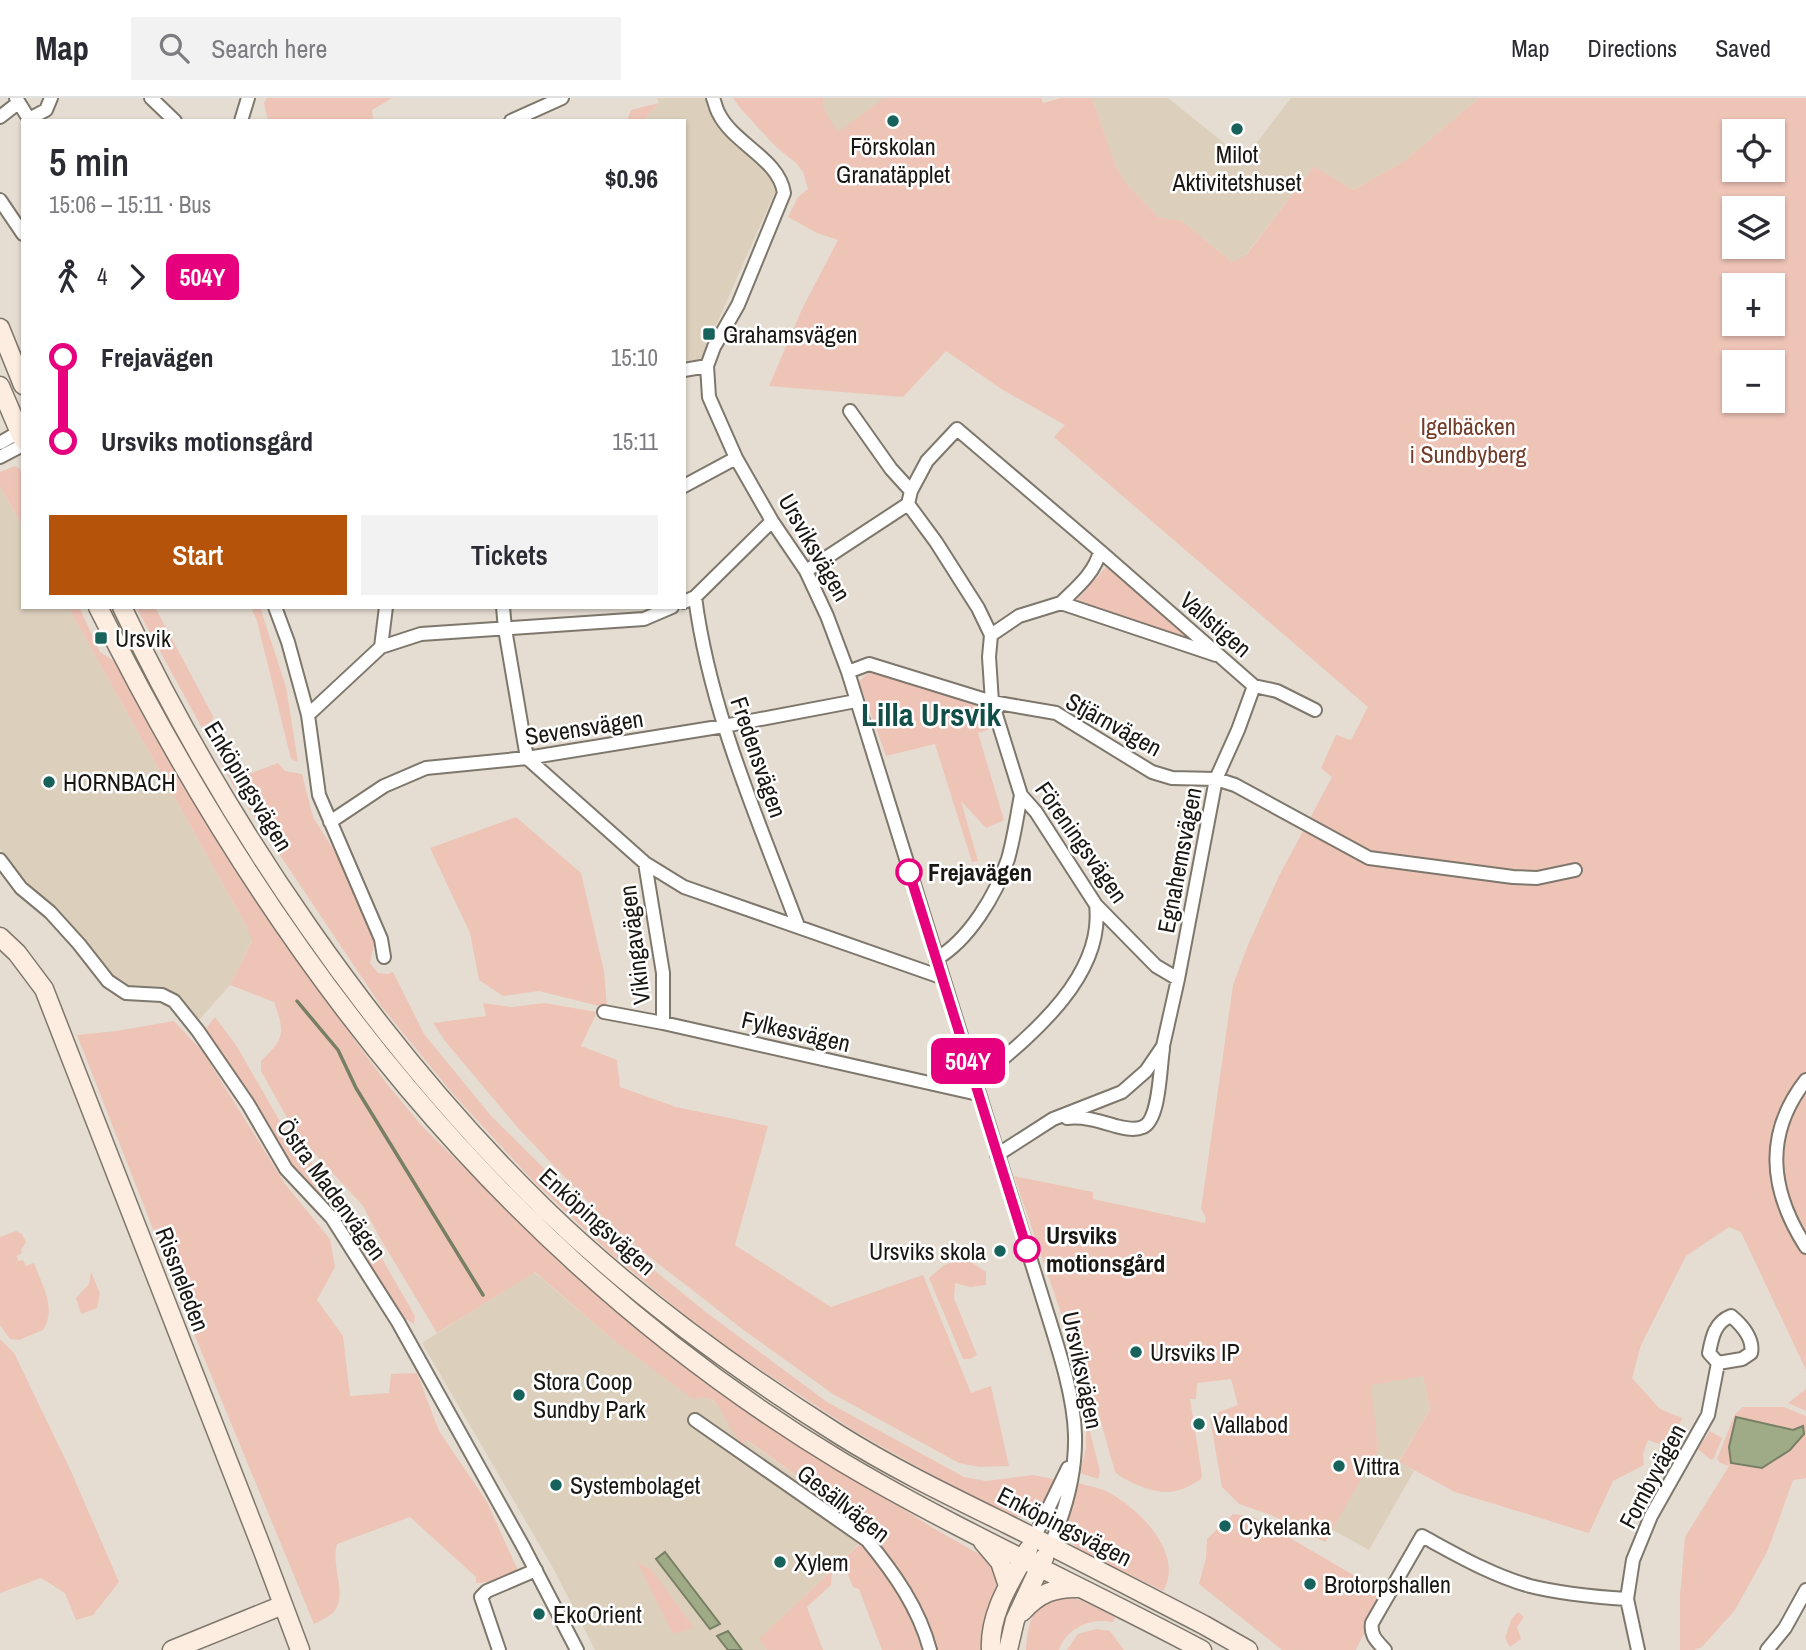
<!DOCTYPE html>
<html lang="en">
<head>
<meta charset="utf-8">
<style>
	body { margin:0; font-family:"Archivo Narrow",sans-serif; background:#f2f2f3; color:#2b2b33; height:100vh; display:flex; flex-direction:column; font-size:26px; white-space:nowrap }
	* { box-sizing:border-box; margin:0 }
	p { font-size:23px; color:#7c7c81 }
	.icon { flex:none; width:38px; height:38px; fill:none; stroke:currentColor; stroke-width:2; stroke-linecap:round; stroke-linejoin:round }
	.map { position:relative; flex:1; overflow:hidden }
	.drawer { position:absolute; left:21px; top:21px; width:665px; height:490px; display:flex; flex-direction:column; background:#fff; border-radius:0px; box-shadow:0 2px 5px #0004 }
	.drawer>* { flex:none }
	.badge { padding:0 14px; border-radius:10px; font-size:24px; line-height:46px }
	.buttons { position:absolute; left:1722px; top:21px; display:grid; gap:14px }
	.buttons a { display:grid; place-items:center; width:63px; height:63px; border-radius:0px; background:#fff; box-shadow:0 2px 5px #0004; font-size:35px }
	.map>.badge { position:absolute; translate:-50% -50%; box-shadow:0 0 0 4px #fff }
	.legs { display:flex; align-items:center; gap:10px; height:77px; padding:0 28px; font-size:23px }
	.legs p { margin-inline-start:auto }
	.summary { display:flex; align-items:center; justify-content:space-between; height:119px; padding:0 28px }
	h1 { font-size:38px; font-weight:600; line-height:52px }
	.button { display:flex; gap:14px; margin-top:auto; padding:14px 28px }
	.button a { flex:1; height:80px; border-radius:0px; background:#b45309; color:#fff; font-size:28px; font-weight:600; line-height:80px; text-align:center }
	.button a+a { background:#f2f2f3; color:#2b2b33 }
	ul { padding:0 28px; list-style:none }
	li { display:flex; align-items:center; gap:24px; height:84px; font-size:26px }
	li i { display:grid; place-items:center; width:10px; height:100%; margin:0 9px; background:currentColor }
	li i::after { content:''; width:18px; height:18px; margin:-9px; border:5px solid; border-radius:50%; background:#fff }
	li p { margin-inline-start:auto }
	li:first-child i { background:linear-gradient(#0000 50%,currentColor 0) }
	li:last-child i { background:linear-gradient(currentColor 50%,#0000 0) }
	header { display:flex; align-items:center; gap:42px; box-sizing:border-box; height:98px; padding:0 35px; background:#fff; border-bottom:2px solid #e1e1e2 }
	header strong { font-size:33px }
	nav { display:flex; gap:38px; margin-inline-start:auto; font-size:24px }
	.search { width:490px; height:63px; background:#f2f2f3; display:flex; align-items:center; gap:18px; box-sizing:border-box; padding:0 24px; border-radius:0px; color:#7c7c81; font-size:26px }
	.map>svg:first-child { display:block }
	.built { fill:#dcd0bd }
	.green { fill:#eec4b7; fill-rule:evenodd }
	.water { fill:#9fab87; stroke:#777f64; stroke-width:2 }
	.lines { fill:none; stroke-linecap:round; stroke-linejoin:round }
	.stream { stroke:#777f64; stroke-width:3.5 }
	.street-casing { stroke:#7e776c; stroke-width:16 }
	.secondary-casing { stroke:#7e776c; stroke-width:21 }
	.street { stroke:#fff; stroke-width:12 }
	.secondary { stroke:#fdede1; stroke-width:18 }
	.line-1-casing { stroke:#fff; stroke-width:16 }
	.line-1 { stroke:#e6007e; stroke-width:10 }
	.poi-dot { fill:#17635c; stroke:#fff; stroke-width:2.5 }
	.stop-1-dot { fill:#fff; stroke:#e6007e; stroke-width:3.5 }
	.labels { text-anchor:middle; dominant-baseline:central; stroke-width:5; stroke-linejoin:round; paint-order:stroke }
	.poi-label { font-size:24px; fill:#1a1713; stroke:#fff; text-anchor:start }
	.park-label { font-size:24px; fill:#733c2b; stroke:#fff }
	.street-label { font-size:24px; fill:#1a1713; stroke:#fff }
	.stop-label { font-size:24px; font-weight:bold; fill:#1a1713; stroke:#fff; text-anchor:start }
	.district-label { font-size:32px; font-weight:bold; fill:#124e48; stroke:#fff }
</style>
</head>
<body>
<header>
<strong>Map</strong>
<div class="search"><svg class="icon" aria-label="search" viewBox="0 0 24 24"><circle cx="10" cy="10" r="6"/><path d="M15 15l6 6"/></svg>Search here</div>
<nav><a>Map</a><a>Directions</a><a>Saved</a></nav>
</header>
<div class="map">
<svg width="1806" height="1552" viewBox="0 0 1806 1552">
	<rect width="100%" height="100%" fill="#e5ddd1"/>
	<path class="built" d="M657,0H706L712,17L779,85L701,261L684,263V23H643L659,5Z
		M823,0H967L838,35L825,14Z
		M1092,0H1168L1244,61L1291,0H1479L1403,64L1353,92L1314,68L1237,168L1182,123L1158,119L1125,84L1116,68Z
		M0,388L23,429V509H68L247,829L252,842L231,886L199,922L178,903L140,892L118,883L29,786L12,772L0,750Z
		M534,1174L612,1241L713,1303L721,1309L729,1327L743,1346L746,1342L855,1420L867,1438L760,1541L767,1552H595L553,1470L422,1245Z
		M1423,1278L1430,1311L1399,1363L1414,1373L1369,1452L1333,1432L1325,1444L1338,1291Z"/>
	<path class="green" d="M267,0H392L372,12L373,23H268L264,5Z
		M733,0H823L825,14L838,34L884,0H1041L1043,5L1061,0H1092L1116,68L1125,84L1158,119L1182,123L1232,164L1246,157L1314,68L1353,92L1403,64L1479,0H1806V1272L1741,1134L1729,1129L1686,1158L1641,1247L1632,1280L1660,1311L1682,1320L1670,1350L1648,1342L1643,1356L1644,1367L1613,1383L1589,1435L1455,1394L1399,1364L1430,1311L1423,1278L1371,1287L1378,1352L1325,1444L1271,1417L1239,1406L1222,1389L1210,1321L1219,1314L1238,1307L1231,1281L1197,1285L1196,1301H1190L1202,1377L1201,1381C1175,1398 1163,1397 1135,1386C1128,1382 1121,1380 1115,1374L1093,1296H1085L1064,1224L1014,1078L1093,1094V1101L1205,1125L1206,1120L1201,1111L1233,887L1248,847L1279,778L1332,679L1321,670L1336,637L1351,642L1368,609L1054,339L1065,327L1003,292L946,253L903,299L769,288L802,211L838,142L817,135L788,119L798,99L808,91L803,74L796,65L776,49L741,11ZM1734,33H1773V72H1734ZM1734,110H1773V149H1734ZM1734,187H1773V226H1734ZM1734,264H1773V303H1734Z
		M659,5L643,23H627L631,12Z
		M15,368L20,371L23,379V429L0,388V374Z
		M1111,467L1198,542L1195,546L1077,504L1078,501L1107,468Z
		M68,509H79L100,554L114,563L120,572L156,640L254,799L305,874L387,986L421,1027L563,1168L706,1283L740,1308L933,1430L986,1460L996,1476V1488L987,1522L983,1552H934C914,1497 899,1461 850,1426L855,1420L747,1342L742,1347C738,1341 733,1334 729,1328C719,1310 718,1295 693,1301L612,1241L535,1174L437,1235L380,1140L363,1108L295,1034L261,973V963C285,940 285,935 274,904L230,887L252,843L247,829Z
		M136,509H155L213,618L211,634L238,680L278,665L285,673L302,676L313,719L338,759L375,842L370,865L378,875L388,876L393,874L424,936L492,1019L612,1138L707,1215L827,1304L964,1379L986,1383L1033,1377L1058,1382L1039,1413L1029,1418L1016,1419L987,1408L856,1334L714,1241L612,1157L534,1084L453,996L381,908L233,687Z
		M251,509H260L286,589L298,664L291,661L257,523Z
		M872,572L972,605C986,611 989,617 990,631L978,635L1004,722L986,730L961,703L978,763L972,764L935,646L886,658L859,583Z
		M516,719L581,775L604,873L607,910L539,893L503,898L479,882L470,835L430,750Z
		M483,905L512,909L544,905L597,914L581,948L617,962L620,989L676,1009L768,1028L735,1147L831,1209L923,1177L971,1295L991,1288L1009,1368L980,1369L959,1365L833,1296L745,1233L615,1132L518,1030L445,943L433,925L486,918Z
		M215,919L236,947L289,1039L355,1114L415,1218L414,1226L402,1219L291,1068L204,933Z
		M174,923L203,954L285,1086L330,1141L335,1169L317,1202L343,1238L350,1298L389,1295L391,1276L417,1275L439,1333L487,1404L519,1475L488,1484L476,1485V1479L410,1419L337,1446C331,1467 345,1490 337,1509C334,1517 322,1522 314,1526L195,1238L77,937L116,933Z
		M16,1133L22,1136L26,1144L21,1152L22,1155L17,1158L18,1163L23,1162L26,1168L34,1165C42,1187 57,1211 43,1232L19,1242L10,1241L0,1227V1139Z
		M964,1159L986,1174V1187L970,1189L955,1185L954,1200L977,1257L970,1261H963L929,1180L943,1168Z
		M91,1174L100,1196L97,1210L81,1216L76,1200L89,1186Z
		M0,1241L14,1255L70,1371L119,1484L93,1517L76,1522L65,1495L41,1480L0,1495Z
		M1806,1291V1313L1788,1305Z
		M1743,1309H1784L1806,1318V1380L1793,1382L1768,1452L1735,1512L1702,1549L1694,1552H1680V1498L1685,1439L1729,1368L1720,1365L1717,1361L1735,1316ZM1803,1328L1804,1336L1792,1347L1776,1329L1793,1332Z
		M1086,1318L1100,1373L1098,1381L1080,1375L1086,1350Z
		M1710,1333L1722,1340L1714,1360L1711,1362L1698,1351Z
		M1078,1385C1088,1388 1101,1390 1110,1395C1140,1412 1185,1456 1163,1493L1079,1452C1059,1435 1073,1407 1078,1385Z
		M1233,1416L1254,1419L1384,1495L1356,1552H1282L1199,1486L1206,1460L1207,1441Z
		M860,1446C886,1467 914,1519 921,1552H882L859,1491L853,1489L842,1462Z
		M637,1464L652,1472L694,1530L673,1536Z
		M832,1472L831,1487L807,1509L823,1552H767L759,1541Z
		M1064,1497L1078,1501L1115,1519L1113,1524C1091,1520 1067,1529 1059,1552H1026C1028,1521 1033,1507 1064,1497Z
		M1518,1514L1524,1519L1517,1529L1521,1541L1510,1549L1505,1540L1511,1522Z
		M1096,1531L1110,1533L1124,1552H1067L1078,1536Z"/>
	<path class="water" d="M1736,1319L1793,1332L1803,1328L1804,1336L1790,1352L1762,1370L1731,1365L1729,1349Z
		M665,1454L720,1526L710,1531L656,1461Z
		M728,1533L742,1552H728L717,1538Z"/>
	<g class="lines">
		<path class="stream" d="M297,903L338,952L356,990L483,1197"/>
		<defs>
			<path id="street" d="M16,0L29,21L46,12L51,0
				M151,0L175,23
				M713,0C715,5 716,11 719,16C734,46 779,61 784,95L738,207L714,249L707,268L709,299L736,360L772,423L806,473L827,518L848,574L1041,1195C1054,1238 1074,1293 1075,1337C1076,1375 1065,1414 1050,1448
				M0,19L18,5
				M241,23L248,0
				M511,23L562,0
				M0,102L23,136
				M684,272L707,268
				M850,313L891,371L911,393L908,406L936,444L978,510L991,537L989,559L992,604L1021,697L1036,714L1096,807L1156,868L1178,881
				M0,345L19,334
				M0,359L23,347
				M684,388L736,360
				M911,393L927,363L957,331L1100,453C1095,475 1076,490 1061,505
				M1100,453L1254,588L1277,593L1315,612
				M806,473L908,406
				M695,499C710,614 758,721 798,828
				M684,504L695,499L772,423
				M275,509L288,544L308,617L319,697L381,841L384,859
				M503,509L505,531L527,660L645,765L684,789L941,879
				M991,537L1019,518L1061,505L1216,557
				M381,549L386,509
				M848,574L869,566L992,604L1056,615L1152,674L1172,680L1216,681L1235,687L1369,760L1513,779L1537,780L1575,772
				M308,617L381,549L421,536L644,521L672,509
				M330,724L384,688L426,670L527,660L724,628L856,603
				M0,762L21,790L50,814L79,846L108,883L126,895L162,897L174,903L198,933L248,1006L286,1071L332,1120L398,1224L524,1450L577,1552
				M645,765L663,875V925
				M936,861C969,842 996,797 1008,761C1014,740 1017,718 1021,697
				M604,914L663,925L978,996
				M1806,982C1763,1037 1770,1093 1806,1149
				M975,984C1025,942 1105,881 1096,807
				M1067,1020C1084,1018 1099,1023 1116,1028C1124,1030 1134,1033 1143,1029C1160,1022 1160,968 1163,951
				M997,1057L1053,1021L1122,994L1146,973L1163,948L1178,881L1216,681L1238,632L1254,588
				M1731,1218C1742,1227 1754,1241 1751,1255L1742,1261L1718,1265L1709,1255C1712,1239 1715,1224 1731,1218Z
				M695,1322L867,1442C894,1475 919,1510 930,1552
				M1034,1440L1068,1370
				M499,1552L481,1499L487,1493L536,1472
				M1385,1552C1377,1543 1370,1538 1372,1525L1422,1438C1457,1457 1491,1477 1530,1488C1562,1496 1595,1499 1627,1501
				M1638,1552L1627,1501L1633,1462L1651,1418L1708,1317L1718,1265
				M1767,1552L1785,1530L1806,1492"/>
			<path id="secondary" d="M0,230L23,287
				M0,288L23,342
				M98,509C271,857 505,1161 842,1364C958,1433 1082,1488 1202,1552
				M122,509C225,725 375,946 547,1113C635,1198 735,1271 838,1336C892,1370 950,1398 1007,1426C1073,1459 1138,1493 1204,1527L1248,1552
				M0,839L17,855L44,891L263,1453L300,1552
				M983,1444L1000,1464L1008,1488
				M1022,1514C1039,1495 1055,1489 1080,1490
				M172,1552L283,1507
				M991,1552C989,1515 1011,1483 1028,1452
				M1008,1552L1015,1522L1044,1460"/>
		</defs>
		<use href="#street" class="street-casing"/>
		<use href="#secondary" class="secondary-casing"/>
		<use href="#street" class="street"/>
		<use href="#secondary" class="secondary"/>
	</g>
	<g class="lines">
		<defs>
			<path id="line-1" d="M909,774L1027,1151"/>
		</defs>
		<use href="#line-1" class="line-1-casing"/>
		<use href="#line-1" class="line-1"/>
	</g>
	<g class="poi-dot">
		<circle cx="893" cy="23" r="7"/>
		<circle cx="1237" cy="31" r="7"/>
		<rect x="702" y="229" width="14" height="14" rx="3.5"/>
		<rect x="94" y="533" width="14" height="14" rx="3.5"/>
		<circle cx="49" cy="684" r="7"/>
		<circle cx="1000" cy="1153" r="7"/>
		<circle cx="1136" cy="1254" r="7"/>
		<circle cx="519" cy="1297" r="7"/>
		<circle cx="1199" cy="1326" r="7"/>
		<circle cx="1339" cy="1368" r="7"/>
		<circle cx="556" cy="1387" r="7"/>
		<circle cx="1225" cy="1428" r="7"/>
		<circle cx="780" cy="1464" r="7"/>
		<circle cx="1310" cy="1486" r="7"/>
		<circle cx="539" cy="1516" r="7"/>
	</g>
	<g class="stop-1-dot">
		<circle cx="909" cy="774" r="12"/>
		<circle cx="1027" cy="1151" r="12"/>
	</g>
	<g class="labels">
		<g class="poi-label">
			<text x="893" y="48" text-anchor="middle">Förskolan<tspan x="893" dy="28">Granatäpplet</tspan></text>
			<text x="1237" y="56" text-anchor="middle">Milot<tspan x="1237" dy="28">Aktivitetshuset</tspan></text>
			<text x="723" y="236">Grahamsvägen</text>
			<text x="115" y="540">Ursvik</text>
			<text x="63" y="684">HORNBACH</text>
			<text x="986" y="1153" text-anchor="end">Ursviks skola</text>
			<text x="1150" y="1254">Ursviks IP</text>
			<text x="533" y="1283">Stora Coop<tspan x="533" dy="28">Sundby Park</tspan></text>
			<text x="1213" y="1326">Vallabod</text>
			<text x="1353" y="1368">Vittra</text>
			<text x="570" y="1387">Systembolaget</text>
			<text x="1239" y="1428">Cykelanka</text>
			<text x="794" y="1464">Xylem</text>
			<text x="1324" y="1486">Brotorpshallen</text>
			<text x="553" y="1516">EkoOrient</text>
		</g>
		<g class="park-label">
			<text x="1468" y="328">Igelbäcken<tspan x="1468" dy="28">i Sundbyberg</tspan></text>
		</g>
		<g class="street-label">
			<text transform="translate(815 449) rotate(60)">Ursviksvägen</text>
			<text transform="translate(1216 526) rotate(41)">Vallstigen</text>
			<text transform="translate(1114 626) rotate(29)">Stjärnvägen</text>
			<text transform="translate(584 629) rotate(-9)">Sevensvägen</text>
			<text transform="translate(759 659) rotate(71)">Fredensvägen</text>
			<text transform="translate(249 688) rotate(59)">Enköpingsvägen</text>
			<text transform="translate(1082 744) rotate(55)">Föreningsvägen</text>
			<text transform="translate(1179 762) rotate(-79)">Egnahemsvägen</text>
			<text transform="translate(634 847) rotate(-97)">Vikingavägen</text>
			<text transform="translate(796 933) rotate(13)">Fylkesvägen</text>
			<text transform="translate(332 1091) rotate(54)">Östra Madenvägen</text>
			<text transform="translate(598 1123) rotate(42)">Enköpingsvägen</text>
			<text transform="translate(183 1181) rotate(69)">Rissneleden</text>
			<text transform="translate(1083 1272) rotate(78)">Ursviksvägen</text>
			<text transform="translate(1652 1378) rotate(-62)">Fornbyvägen</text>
			<text transform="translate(844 1405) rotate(38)">Gesällvägen</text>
			<text transform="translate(1065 1428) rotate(27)">Enköpingsvägen</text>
		</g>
		<g class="stop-label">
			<text x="928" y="774">Frejavägen</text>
			<text x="1046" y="1137">Ursviks<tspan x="1046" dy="28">motionsgård</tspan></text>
		</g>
		<g class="district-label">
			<text x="931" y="616">Lilla Ursvik</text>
		</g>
	</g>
</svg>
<div class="buttons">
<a><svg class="icon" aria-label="locate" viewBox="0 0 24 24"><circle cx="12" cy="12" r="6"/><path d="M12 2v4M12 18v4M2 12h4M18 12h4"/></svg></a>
<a><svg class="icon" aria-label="layers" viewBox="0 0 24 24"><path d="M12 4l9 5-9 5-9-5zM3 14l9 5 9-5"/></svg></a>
<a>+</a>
<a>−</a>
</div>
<b class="badge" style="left:968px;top:963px;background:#e6007e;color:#fff">504Y</b>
<section class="drawer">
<div class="summary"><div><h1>5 min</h1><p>15:06 – 15:11 · Bus</p></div><b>$0.96</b></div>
<div class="legs"><svg class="icon" aria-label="walk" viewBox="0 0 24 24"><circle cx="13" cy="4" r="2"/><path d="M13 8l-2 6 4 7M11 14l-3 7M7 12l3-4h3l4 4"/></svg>4<svg class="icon" aria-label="forward" viewBox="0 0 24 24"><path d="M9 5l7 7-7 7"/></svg><b class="badge" style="background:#e6007e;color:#fff">504Y</b></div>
<ul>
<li><i style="color:#e6007e"></i><b>Frejavägen</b><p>15:10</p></li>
<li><i style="color:#e6007e"></i><b>Ursviks motionsgård</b><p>15:11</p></li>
</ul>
<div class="button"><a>Start</a><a>Tickets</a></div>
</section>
</div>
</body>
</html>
